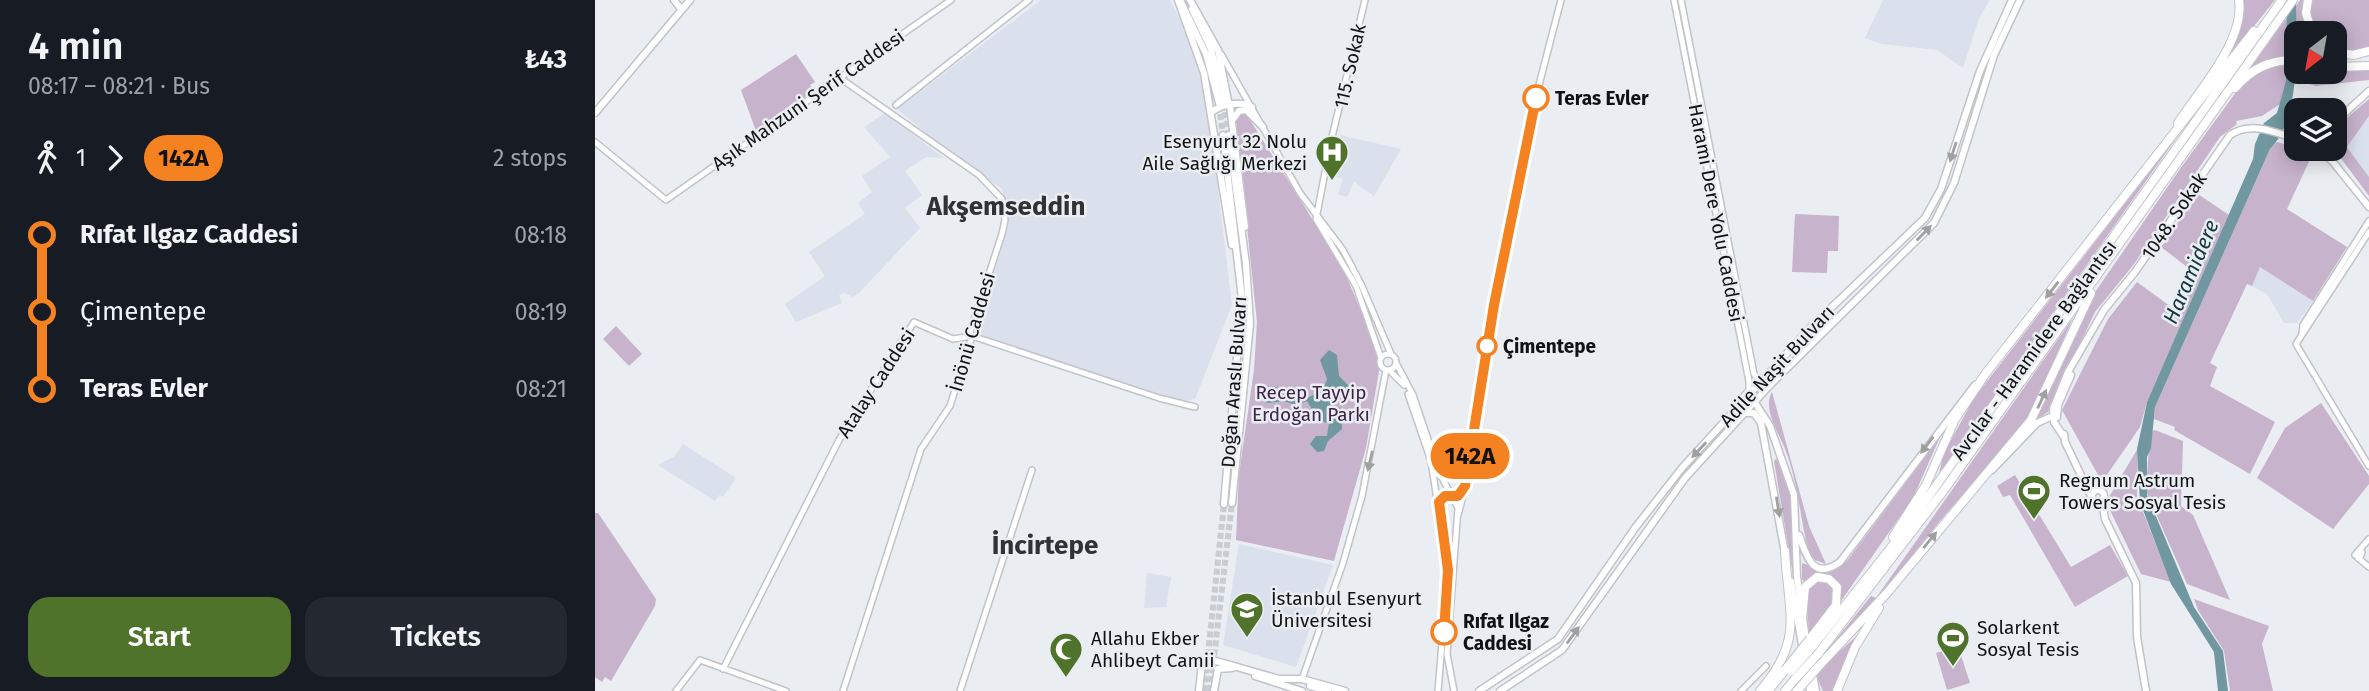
<!DOCTYPE html>
<html lang="en">
<head>
<meta charset="utf-8">
<style>
	body { margin:0; font-family:"Fira Sans",sans-serif; background:#242831; color:#f1f3f6; height:100vh; display:flex; flex-direction:column; font-size:26px; white-space:nowrap }
	* { box-sizing:border-box; margin:0 }
	p { font-size:23px; color:#9ea1a6 }
	.icon { flex:none; width:38px; height:38px; fill:none; stroke:currentColor; stroke-width:2; stroke-linecap:round; stroke-linejoin:round }
	.map { position:relative; flex:1; overflow:hidden }
	.drawer { display:flex; flex-direction:column; background:#171b24; width:595px }
	.drawer>* { flex:none }
	.badge { padding:0 14px; border-radius:23px; font-size:24px; line-height:46px }
	.needle { width:46px; rotate:211deg }
	.tools { position:absolute; left:1689px; top:21px; display:grid; gap:14px }
	.tools a { display:grid; place-items:center; width:63px; height:63px; border-radius:14px; background:#171b24; box-shadow:0 4px 18px #0003; font-size:35px }
	.map>.badge { position:absolute; translate:-50% -50%; box-shadow:0 0 0 4px #fff }
	.legs { display:flex; align-items:center; gap:10px; height:77px; padding:0 28px; font-size:23px }
	.legs p { margin-inline-start:auto }
	.head { display:flex; align-items:center; justify-content:space-between; height:119px; padding:0 28px }
	h1 { font-size:38px; font-weight:600; line-height:52px }
	.button { display:flex; gap:14px; margin-top:auto; padding:14px 28px }
	.button a { flex:1; height:80px; border-radius:21px; background:#50732b; color:#fff; font-size:28px; font-weight:600; line-height:80px; text-align:center }
	.button a+a { background:#242831; color:#f1f3f6 }
	ul { padding:0 28px; list-style:none }
	li { display:flex; align-items:center; gap:24px; height:77px; font-size:26px }
	li i { display:grid; place-items:center; width:10px; height:100%; margin:0 9px; background:currentColor }
	li i::after { content:''; width:18px; height:18px; margin:-9px; border:5px solid; border-radius:50%; background:#171b24 }
	li p { margin-inline-start:auto }
	li:first-child i { background:linear-gradient(#0000 50%,currentColor 0) }
	li:last-child i { background:linear-gradient(currentColor 50%,#0000 0) }
	main { display:flex; flex:1; min-height:0 }
	.map>svg:first-child { display:block }
	.built { fill:#dae0ec }
	.green { fill:#c7b3cc }
	.water { fill:#7198a0 }
	.lines { fill:none; stroke-linecap:round; stroke-linejoin:round }
	.major-tunnel { stroke:#c9ccd1; stroke-width:6; stroke-dasharray:6 3; stroke-linecap:butt }
	.minor-casing { stroke:#c1c3c8; stroke-width:8 }
	.major-casing { stroke:#c1c3c8; stroke-width:9 }
	.highway-casing { stroke:#c1c3c8; stroke-width:10 }
	.minor { stroke:#fff; stroke-width:5 }
	.major { stroke:#fff; stroke-width:6 }
	.highway { stroke:#fff; stroke-width:8 }
	.highway-bridge-casing { stroke:#c1c3c8; stroke-width:10; stroke-linecap:butt }
	.highway-bridge { stroke:#fff; stroke-width:8 }
	.oneway { fill:#a0a0a1 }
	.line-1-casing { stroke:#fff; stroke-width:16 }
	.line-1 { stroke:#f58220; stroke-width:10 }
	.stop-1-dot { fill:#fff; stroke:#f58220; stroke-width:3.5 }
	.labels { text-anchor:middle; dominant-baseline:central; stroke-width:5; stroke-linejoin:round; paint-order:stroke }
	.street-label { font-size:19px; fill:#111214; stroke:#eaedf2 }
	.stop-label { font-size:19px; font-weight:bold; fill:#111214; stroke:#eaedf2; text-anchor:start }
	.poi-label { font-size:19px; fill:#111214; stroke:#eaedf2; text-anchor:start }
	.park-label { font-size:19px; fill:#402348; stroke:#eaedf2 }
	.water-label { font-size:21px; font-style:italic; fill:#133940; stroke:#eaedf2 }
	.district-label { font-size:26px; font-weight:bold; fill:#303236; stroke:#eaedf2 }
</style>
</head>
<body>
<main>
<section class="drawer">
<div class="head"><div><h1>4 min</h1><p>08:17 – 08:21 · Bus</p></div><b>₺43</b></div>
<div class="legs"><svg class="icon" aria-label="walk" viewBox="0 0 24 24"><circle cx="13" cy="4" r="2"/><path d="M13 8l-2 6 4 7M11 14l-3 7M7 12l3-4h3l4 4"/></svg>1<svg class="icon" aria-label="forward" viewBox="0 0 24 24"><path d="M9 5l7 7-7 7"/></svg><b class="badge" style="background:#f58220;color:#111">142A</b><p>2 stops</p></div>
<ul>
<li><i style="color:#f58220"></i><b>Rıfat Ilgaz Caddesi</b><p>08:18</p></li>
<li><i style="color:#f58220"></i><span>Çimentepe</span><p>08:19</p></li>
<li><i style="color:#f58220"></i><b>Teras Evler</b><p>08:21</p></li>
</ul>
<div class="button"><a>Start</a><a>Tickets</a></div>
</section>
<div class="map">
<svg width="1774" height="691" viewBox="0 0 1774 691">
	<rect width="100%" height="100%" fill="#eaedf2"/>
	<path class="built" d="M446,0H575L602,53L613,106L637,305L600,399L586,402L380,333L410,236L413,209L407,189L354,152L302,109Z
		M1288,0H1395L1384,18L1368,68L1342,50L1287,44L1270,38Z
		M290,113L349,158L331,157L310,171L327,195L310,208L325,228L265,292L258,297L250,293L244,295L247,303L201,322L190,304L230,276L214,252L270,214L263,203L277,192L267,176L295,157L269,127Z
		M1774,116V177L1752,147Z
		M745,135L806,149L779,196L759,182L752,197L743,194L748,179L736,176Z
		M1665,267L1718,301L1702,323H1689L1672,294L1657,286Z
		M88,444L141,478L128,497L124,495L120,501L63,465L80,456Z
		M644,544L738,565L701,667L628,645Z
		M552,573L576,577L571,607L549,608Z"/>
	<path class="green" d="M1648,0H1680L1607,91C1626,63 1651,35 1648,0Z
		M1705,0H1709L1707,12L1713,33H1701V57L1674,59L1655,68Z
		M1716,0H1774V48L1759,53L1740,50V33L1718,31L1714,10Z
		M201,54L220,82L215,85L219,91L161,131L146,90Z
		M1690,65L1692,79L1685,104L1667,116L1641,121L1642,124L1625,137L1539,264L1500,312L1453,412L1440,420L1494,301L1585,169L1647,84L1676,66Z
		M1700,68L1701,72L1774,70V80L1721,86L1701,80Z
		M1774,99V116L1752,147L1774,177V196L1739,149L1741,127Z
		M650,112L748,268L783,352L784,371L771,448L739,561L641,540L644,474L659,370L662,322L641,122L643,114Z
		M1587,130L1344,474L1349,453L1379,398Z
		M1682,142L1714,151L1717,155L1692,209L1752,247L1718,301L1665,267L1657,286L1652,284L1615,363L1622,367L1615,386L1680,422L1655,474L1579,430L1580,427L1559,419L1560,407L1675,149Z
		M1603,194L1634,215L1552,402L1545,427L1507,482L1467,410L1513,319L1542,282L1583,312L1600,273L1566,247Z
		M1200,214L1244,216L1243,251H1233L1232,273L1197,272Z
		M1478,318L1433,419L1344,522L1278,606L1226,658L1276,596L1281,598Z
		M21,326L47,354L34,366L8,339Z
		M1177,392L1214,526L1231,564L1220,560L1213,550C1205,516 1203,482 1190,449C1184,433 1167,409 1177,392Z
		M1726,403L1774,476V484L1738,529L1662,478L1690,428Z
		M1560,430L1588,441L1586,506L1598,515L1635,600L1592,584L1551,491L1555,432Z
		M1345,437L1318,498L1246,601V590L1235,577L1210,583L1207,579V563C1225,569 1233,576 1252,561Z
		M1543,448L1542,497L1576,582L1546,574L1511,502Z
		M1181,459C1204,482 1199,543 1198,575L1179,461Z
		M1420,475L1476,567L1515,545L1533,576L1480,607L1415,495L1408,497L1402,486Z
		M0,513H3L61,599L60,606L16,681L10,677L7,682L0,677Z
		M1223,582H1231L1239,587V602L1213,636C1217,618 1201,592 1223,582Z
		M1599,599L1674,626L1667,644L1678,691H1635L1629,651L1603,610Z
		M1264,634L1239,691H1228L1223,680L1210,688L1229,665Z
		M1363,646L1375,683L1352,690L1341,653Z"/>
	<path class="water" d="M1692,0H1701C1701,42 1707,118 1675,149L1560,407L1556,448L1552,457V495L1599,607L1628,651L1633,691H1623L1619,652L1576,584L1545,502L1542,449L1552,402L1658,159L1660,144L1669,123L1682,113L1691,81Z
		M734,350L742,355L744,376L758,390L754,395L743,393L738,399V407L746,408L747,429L733,441L729,451L722,452L715,444L721,436H732L734,423L724,421L712,401L702,405L688,401L672,403L668,399V389C679,382 685,390 695,394L703,391L712,398L728,390L732,379L725,360Z"/>
	<g class="lines">
		<path class="major-tunnel" d="M629,103L634,135
			M624,105L628,135
			M609,691L629,504
			M615,691L637,503"/>
		<defs>
			<path id="minor" d="M770,0L736,141L721,219L761,286L786,358
				M1079,0L1154,381V390L1148,397
				M1086,0L1159,374L1163,379L1168,378
				M626,54L705,193L748,250L766,284L796,354
				M245,78L384,175L407,199L410,220L407,234L375,332L377,336L355,406L326,449L248,691
				M301,105L434,0
				M0,142L71,200L356,0
				M1774,232L1701,344L1774,466
				M1707,334L1708,325L1774,221
				M785 362a8 8 0 1 1 16 0a8 8 0 1 1-16 0Z
				M801,363L818,395L844,472L863,508L852,654L859,691
				M794,370L809,385
				M813,394L836,461L853,570L843,691
				M863,515L869,492L912,234L938,108L966,0
				M1767,552L1765,557L1760,555L1774,539
				M1763,558L1774,567
				M128,669L244,440L319,322L358,339L377,336L564,398L600,407
				M707,679L748,563L767,496L791,370
				M81,691L105,660L191,691
				M365,691L437,470
				M1146,691L1171,666"/>
			<path id="major" d="M79,0L86,9
				M583,0L609,73L637,245
				M595,0L623,50L634,106
				M586,2L611,54L624,103
				M597,9L616,49L629,103
				M635,106L650,227
				M617,112C626,104 647,101 657,107
				M0,113L95,0
				M639,118L644,111L651,110L668,127
				M1740,122L1774,91
				M628,135L647,299L629,504
				M634,135L651,264L655,324L637,503
				M1732,149L1738,162L1774,207
				M1723,150L1737,161
				M1159,401L1175,426L1199,495L1202,577L1212,646
				M1151,413H1159L1166,423L1190,553
				M1462,417L1463,405L1476,375
				M1469,434L1470,442L1497,498
				M1469,437L1459,422L1458,409L1473,372L1509,310L1540,272L1635,135C1656,121 1679,132 1701,139
				M1397,470L1442,423L1462,414
				M1497 496a6 6 0 1 1 12 0a6 6 0 1 1-12 0Z
				M1507,501L1510,519L1541,583L1542,637L1551,691
				M1204,535C1211,554 1217,582 1245,562L1380,385
				M1196,581L1215,691
				M1215,660L1221,691
				M660,676L707,691
				M715,686L733,691
				M604,691L607,663L614,659L684,679H707L750,691
				M619,691L623,669L637,668
				M884,691L963,639L1040,528L1087,468L1215,328L1330,218L1346,189L1385,71L1417,0
				M905,691L967,650L1090,478L1174,386L1339,223L1359,183L1399,55L1425,0"/>
			<path id="highway" d="M1713,0L1711,13L1717,33
				M1740,52L1758,55L1774,51
				M1740,67L1774,66
				M1640,88C1657,68 1675,60 1701,60
				M1583,123C1605,90 1650,40 1644,0
				M1298,537L1331,485L1360,419L1391,373L1659,31
				M1207,619L1210,587L1222,577L1234,579L1242,587L1241,605L1215,639
				M1218,646L1306,535L1687,0
				M1223,654L1349,490L1698,0
				M1223,667L1292,593L1436,420L1496,293
				M1165,691C1210,639 1193,613 1190,551
				M1173,691L1190,670
				M1190,691L1201,678
				M1242,691L1260,647L1284,608"/>
		</defs>
		<use href="#minor" class="minor-casing"/>
		<use href="#major" class="major-casing"/>
		<use href="#highway" class="highway-casing"/>
		<use href="#minor" class="minor"/>
		<use href="#major" class="major"/>
		<use href="#highway" class="highway"/>
		<defs>
			<path id="highway-bridge" d="M1190,670L1215,639
				M1196,671L1218,646
				M1201,678L1223,654
				M1202,691L1223,667"/>
		</defs>
		<use href="#highway-bridge" class="highway-bridge-casing"/>
		<use href="#highway-bridge" class="highway-bridge"/>
	</g>
	<defs><path id="oneway-solid" d="M-6-.8H1V-3.2L6.5 0L1 3.2V.8H-6Z" transform="scale(1.75)"/></defs>
	<g class="oneway">
		<use href="#oneway-solid" transform="translate(1358 152) rotate(108)"/>
		<use href="#oneway-solid" transform="translate(1329 233) rotate(-46)"/>
		<use href="#oneway-solid" transform="translate(1457 290) rotate(128)"/>
		<use href="#oneway-solid" transform="translate(1447 399) rotate(-65)"/>
		<use href="#oneway-solid" transform="translate(1332 445) rotate(127)"/>
		<use href="#oneway-solid" transform="translate(1104 450) rotate(133)"/>
		<use href="#oneway-solid" transform="translate(775 461) rotate(103)"/>
		<use href="#oneway-solid" transform="translate(1183 507) rotate(81)"/>
		<use href="#oneway-solid" transform="translate(1335 540) rotate(-51)"/>
		<use href="#oneway-solid" transform="translate(978 635) rotate(-54)"/>
	</g>
	<g class="lines">
		<defs>
			<path id="line-1" d="M849,632L853,570L844,502L850,496H863L870,486L899,305L941,98"/>
		</defs>
		<use href="#line-1" class="line-1-casing"/>
		<use href="#line-1" class="line-1"/>
	</g>
	<defs>
		<symbol id="hospital-pin" viewBox="-11 -11 22 30"><path d="M0 17L-7.5 6A9.5 9.5 0 1 1 7.5 6Z" fill="#50732b" stroke="#eaedf2"/><path d="M-5-5h3v3.5h4V-5h3V5h-3V1.5h-4V5h-3Z" fill="#fff"/></symbol>
		<symbol id="stadium-pin" viewBox="-11 -11 22 30"><path d="M0 17L-7.5 6A9.5 9.5 0 1 1 7.5 6Z" fill="#50732b" stroke="#eaedf2"/><path d="M0-5a6.5 5 0 1 0 0 10a6.5 5 0 1 0 0-10ZM-3.5-1.8h7v3.6h-7Z" fill="#fff"/></symbol>
		<symbol id="university-pin" viewBox="-11 -11 22 30"><path d="M0 17L-7.5 6A9.5 9.5 0 1 1 7.5 6Z" fill="#50732b" stroke="#eaedf2"/><path d="M0-5L7-2L0 1L-7-2ZM-4 1L0 2.5L4 1V4Q0 6-4 4Z" fill="#fff"/></symbol>
		<symbol id="mosque-pin" viewBox="-11 -11 22 30"><path d="M0 17L-7.5 6A9.5 9.5 0 1 1 7.5 6Z" fill="#50732b" stroke="#eaedf2"/><path d="M3.5-4.9A6 6 0 1 0 3.5 4.9A5 5 0 1 1 3.5-4.9Z" fill="#fff"/></symbol>
	</defs>
	<g fill-rule="evenodd">
		<use href="#hospital-pin" x="718" y="133" width="38" height="52"/>
		<use href="#stadium-pin" x="1420" y="472" width="38" height="52"/>
		<use href="#university-pin" x="633" y="590" width="38" height="52"/>
		<use href="#stadium-pin" x="1339" y="619" width="38" height="52"/>
		<use href="#mosque-pin" x="452" y="630" width="38" height="52"/>
	</g>
	<g class="stop-1-dot">
		<circle cx="941" cy="98" r="12"/>
		<circle cx="892" cy="346" r="9"/>
		<circle cx="849" cy="632" r="12"/>
	</g>
	<g class="labels">
		<g class="street-label">
			<text transform="translate(755 66) rotate(-77)">115. Sokak</text>
			<text transform="translate(213 100) rotate(-35)">Aşık Mahzuni Şerif Caddesi</text>
			<text transform="translate(1121 213) rotate(79)">Harami Dere Yolu Caddesi</text>
			<text transform="translate(1579 216) rotate(-56)">1048. Sokak</text>
			<text transform="translate(377 332) rotate(-74)">İnönü Caddesi</text>
			<text transform="translate(1439 350) rotate(-54)">Avcılar - Haramidere Bağlantısı</text>
			<text transform="translate(1182 366) rotate(-47)">Adile Naşit Bulvarı</text>
			<text transform="translate(639 382) rotate(-86)">Doğan Araslı Bulvarı</text>
			<text transform="translate(281 383) rotate(-57)">Atalay Caddesi</text>
		</g>
		<g class="stop-label">
			<text x="960" y="98">Teras Evler</text>
			<text x="908" y="346">Çimentepe</text>
			<text x="868" y="621">Rıfat Ilgaz<tspan x="868" dy="22">Caddesi</tspan></text>
		</g>
		<g class="poi-label">
			<text x="712" y="141" text-anchor="end">Esenyurt 32 Nolu<tspan x="712" dy="22">Aile Sağlığı Merkezi</tspan></text>
			<text x="1464" y="480">Regnum Astrum<tspan x="1464" dy="22">Towers Sosyal Tesis</tspan></text>
			<text x="676" y="598">İstanbul Esenyurt<tspan x="676" dy="22">Üniversitesi</tspan></text>
			<text x="1382" y="627">Solarkent<tspan x="1382" dy="22">Sosyal Tesis</tspan></text>
			<text x="496" y="638">Allahu Ekber<tspan x="496" dy="22">Ahlibeyt Camii</tspan></text>
		</g>
		<g class="park-label">
			<text x="716" y="392">Recep Tayyip<tspan x="716" dy="22">Erdoğan Parkı</tspan></text>
		</g>
		<g class="water-label">
			<text transform="translate(1596 272) rotate(-67)">Haramidere</text>
		</g>
		<g class="district-label">
			<text x="411" y="206">Akşemseddin</text>
			<text x="450" y="545">İncirtepe</text>
		</g>
	</g>
</svg>
<div class="tools">
<a><svg class="needle" viewBox="-14 -14 28 28"><path d="M0-13l5 13h-10z" fill="#e53935"/><path d="M0 13l5-13h-10z" fill="#9ea1a6"/></svg></a>
<a><svg class="icon" aria-label="layers" viewBox="0 0 24 24"><path d="M12 4l9 5-9 5-9-5zM3 14l9 5 9-5"/></svg></a>
</div>
<b class="badge" style="left:875px;top:456px;background:#f58220;color:#111">142A</b>
</div>
</main>
</body>
</html>
